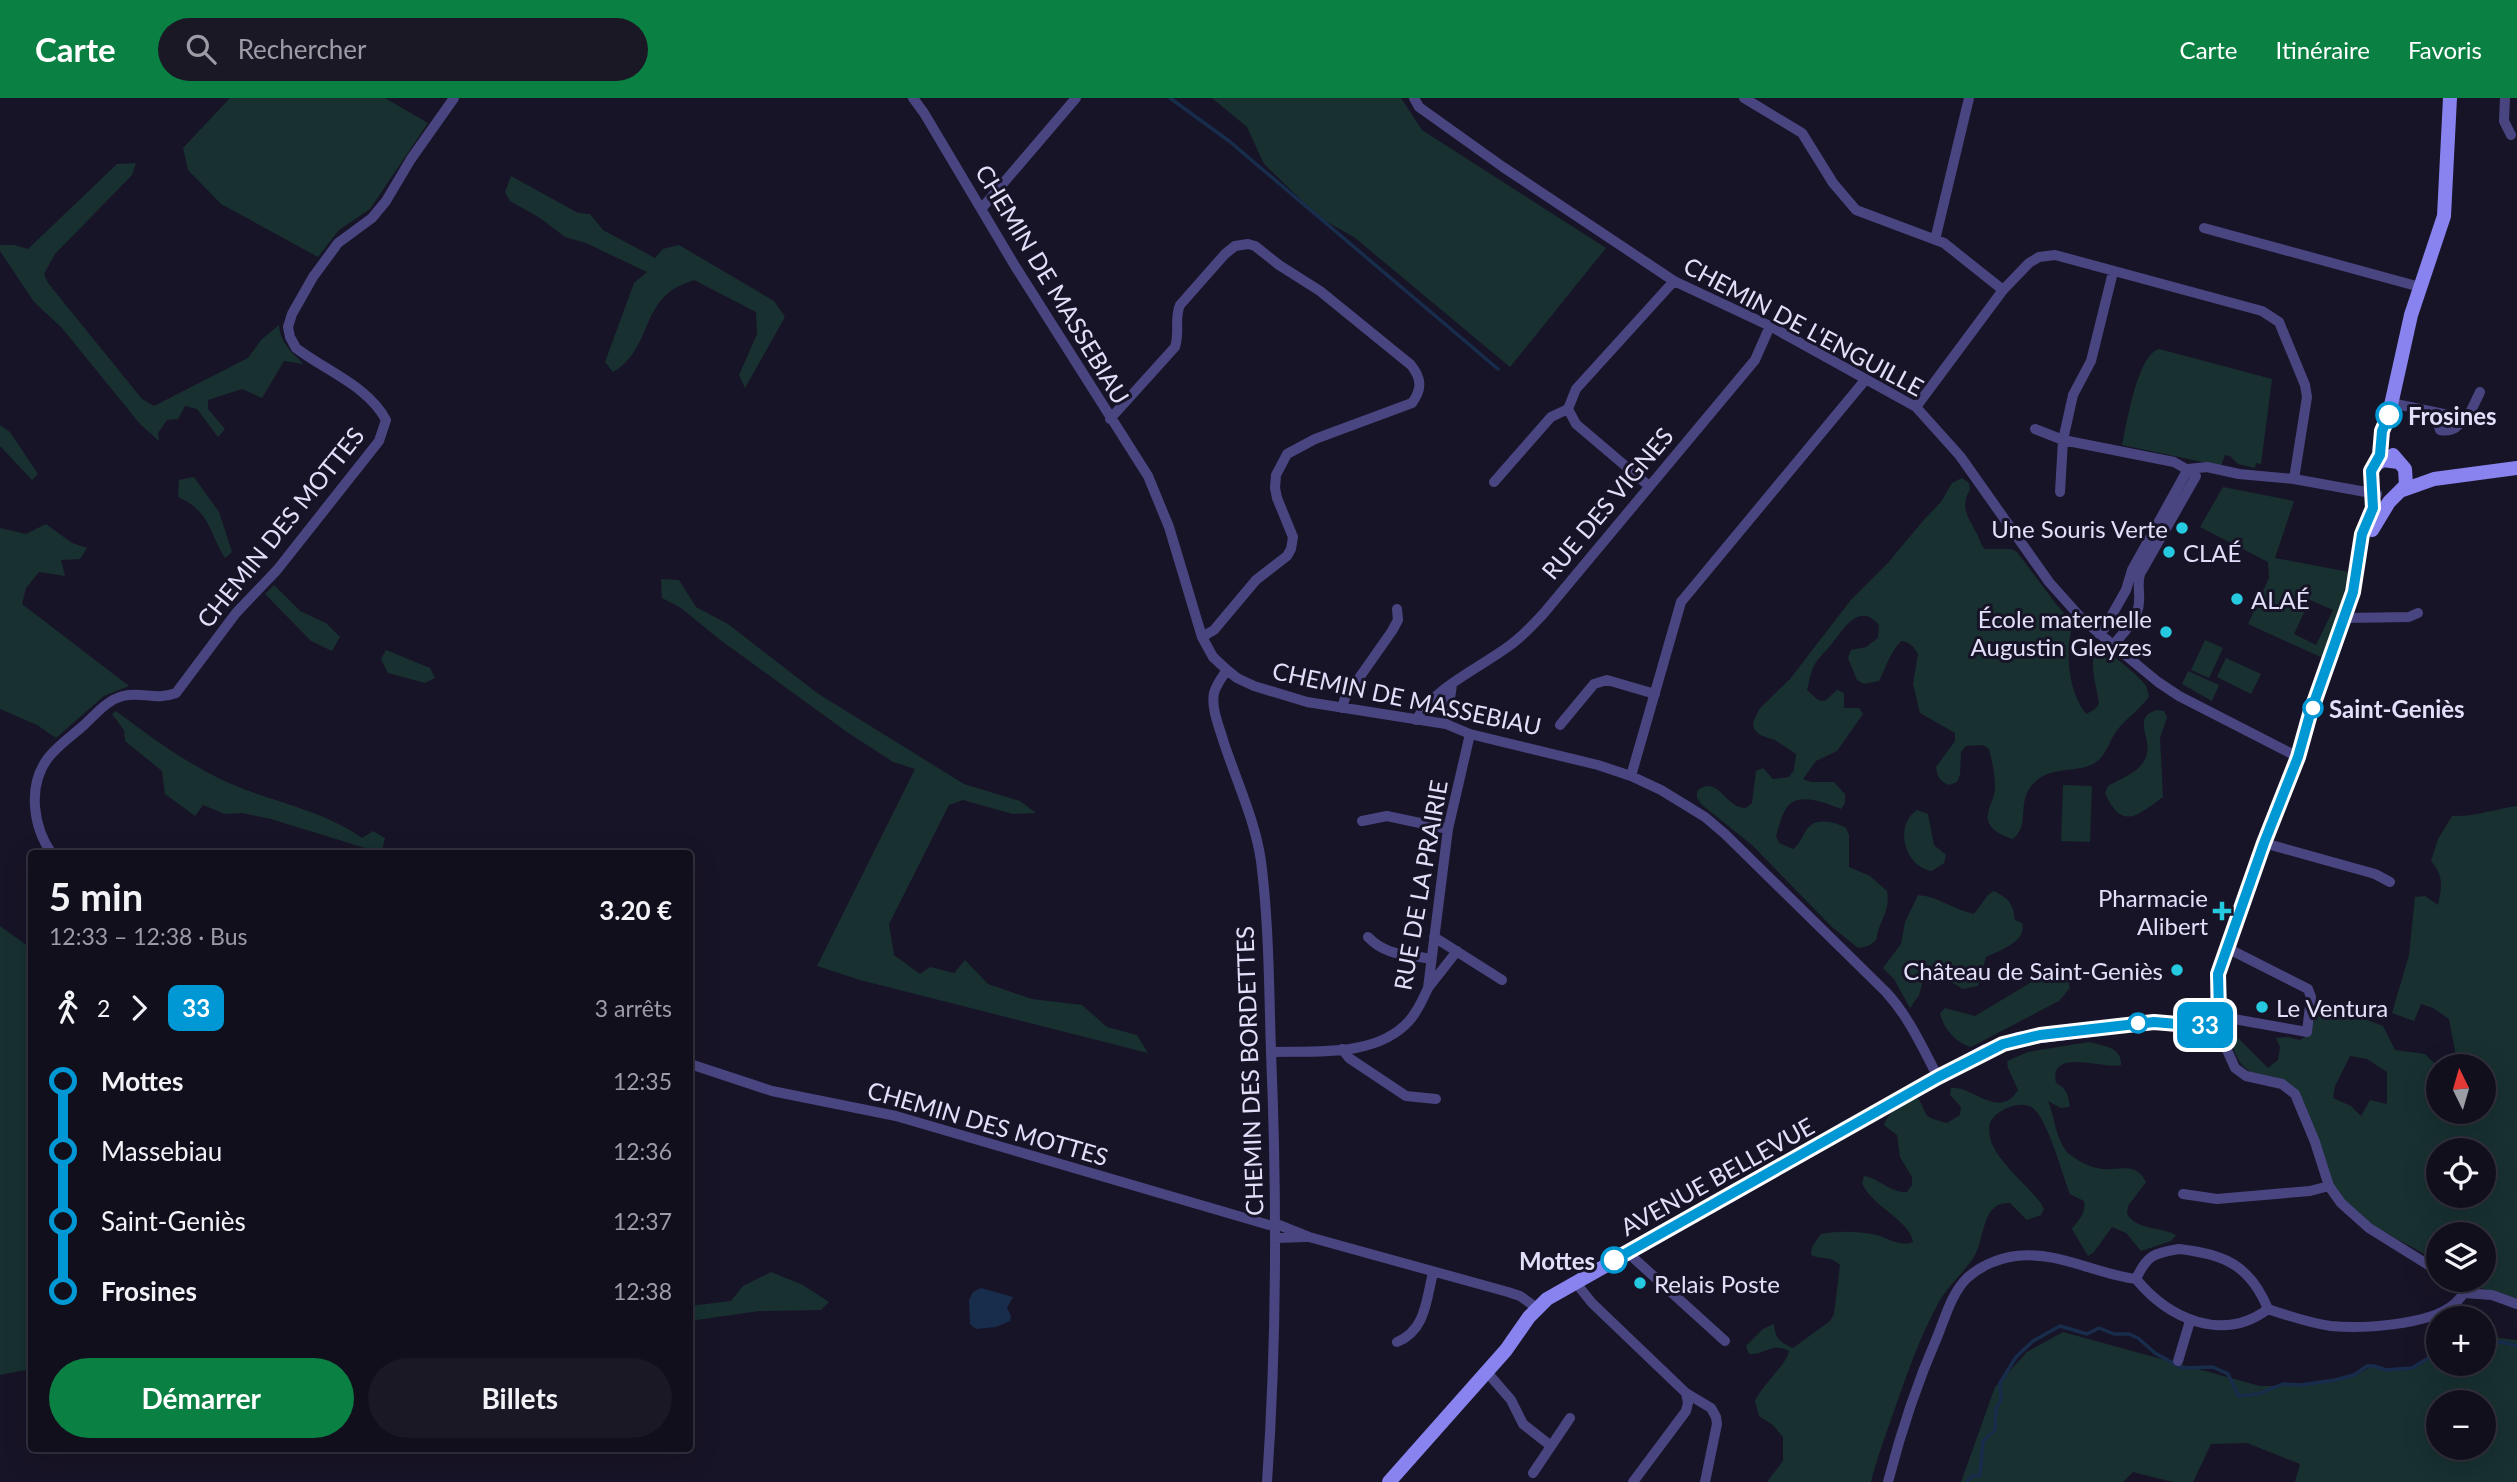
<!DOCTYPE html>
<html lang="fr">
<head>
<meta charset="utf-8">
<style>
	body { margin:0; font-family:Lato,sans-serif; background:#1b1826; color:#f1f3f6; height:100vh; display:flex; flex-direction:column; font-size:26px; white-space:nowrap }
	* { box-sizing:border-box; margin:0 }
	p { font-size:23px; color:#9c9ca4 }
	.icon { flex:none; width:38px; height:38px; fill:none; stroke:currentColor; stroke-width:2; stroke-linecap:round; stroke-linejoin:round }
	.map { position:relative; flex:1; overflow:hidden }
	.panel { position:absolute; left:28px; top:752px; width:665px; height:602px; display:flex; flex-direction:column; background:#120f1d; border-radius:7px; box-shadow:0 7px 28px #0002,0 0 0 2px #312f3b }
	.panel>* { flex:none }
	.badge { padding:0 14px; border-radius:10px; font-size:24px; line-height:46px }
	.needle { width:46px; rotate:355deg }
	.buttons { position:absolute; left:2426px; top:956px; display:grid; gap:14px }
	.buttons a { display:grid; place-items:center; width:70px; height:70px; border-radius:50%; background:#120f1d; box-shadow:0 7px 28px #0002,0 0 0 2px #312f3b; font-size:35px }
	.map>.badge { position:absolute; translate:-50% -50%; box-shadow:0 0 0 4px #fff }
	.legs { display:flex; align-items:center; gap:10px; height:77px; padding:0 21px; font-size:23px }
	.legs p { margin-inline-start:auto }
	.summary { display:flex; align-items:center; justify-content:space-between; height:119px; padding:0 21px }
	h1 { font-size:38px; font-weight:700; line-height:52px }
	.action { display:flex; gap:14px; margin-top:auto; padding:14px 21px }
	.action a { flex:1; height:80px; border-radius:42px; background:#0b8043; color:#fff; font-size:28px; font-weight:700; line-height:80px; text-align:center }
	.action a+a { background:#1b1826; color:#f1f3f6 }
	ul { padding:0 21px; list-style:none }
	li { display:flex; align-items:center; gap:24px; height:70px; font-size:26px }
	li i { display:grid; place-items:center; width:10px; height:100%; margin:0 9px; background:currentColor }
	li i::after { content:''; width:18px; height:18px; margin:-9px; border:5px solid; border-radius:50%; background:#120f1d }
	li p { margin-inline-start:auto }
	li:first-child i { background:linear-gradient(#0000 50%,currentColor 0) }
	li:last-child i { background:linear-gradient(currentColor 50%,#0000 0) }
	header { display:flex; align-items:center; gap:42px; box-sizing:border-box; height:98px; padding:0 35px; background:#0b8043; color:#fff }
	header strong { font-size:33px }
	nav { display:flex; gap:38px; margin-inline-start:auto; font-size:24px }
	.search { width:490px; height:63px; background:#1b1826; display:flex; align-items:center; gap:18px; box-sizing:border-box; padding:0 24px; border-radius:38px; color:#9c9ca4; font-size:26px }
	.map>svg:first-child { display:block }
	.green { fill:#183030; fill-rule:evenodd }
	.water { fill:#182c4c }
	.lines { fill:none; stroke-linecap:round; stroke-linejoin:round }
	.stream { stroke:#182c4c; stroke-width:3.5 }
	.street { stroke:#494580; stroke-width:10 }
	.secondary { stroke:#8883ee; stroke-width:14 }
	.line-1-casing { stroke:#fff; stroke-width:16 }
	.line-1 { stroke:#0098d4; stroke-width:10 }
	.stop-1-dot { fill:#fff; stroke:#0098d4; stroke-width:3.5 }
	.poi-dot { fill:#25cae0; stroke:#181427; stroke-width:2.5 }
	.labels { text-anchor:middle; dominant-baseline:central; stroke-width:6; stroke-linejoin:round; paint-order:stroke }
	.street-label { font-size:24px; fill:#e2dffa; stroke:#181427 }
	.stop-label { font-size:24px; font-weight:bold; fill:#e2dffa; stroke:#181427; text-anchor:start }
	.poi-label { font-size:24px; fill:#e2dffa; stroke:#181427; text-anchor:end }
</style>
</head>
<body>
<header>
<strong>Carte</strong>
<div class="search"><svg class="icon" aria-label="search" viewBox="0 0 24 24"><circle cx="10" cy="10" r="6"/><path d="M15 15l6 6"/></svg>Rechercher</div>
<nav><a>Carte</a><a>Itinéraire</a><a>Favoris</a></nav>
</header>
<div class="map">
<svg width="2517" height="1384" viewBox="0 0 2517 1384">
	<rect width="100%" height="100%" fill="#181427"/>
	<path class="green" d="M230,0H385L428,25L370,111L339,132L318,159L221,106L188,72L183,50Z
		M1212,0H1401L1422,32L1606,150L1510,269L1354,139L1320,120L1264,66L1247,29Z
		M136,65L132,77L55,156L44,176L48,185L142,301L154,308L248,260L261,242L279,227C280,244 292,255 304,266L284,263L262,300L242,291L208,302V311L225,331L218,339L197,311L185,308L178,321L167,322L158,335L159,343L140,326L62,230L34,204L0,153V147H14L28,151L117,66Z
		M511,78L578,115L590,116L603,132L655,160L663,151L679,147L774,203L785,219L745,290L739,277L757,236L756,214L694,182C683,186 674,189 665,198C643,219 645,256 613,274L605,264L634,185L647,174L586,145L565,139L540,120L510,103L505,94Z
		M2159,251L2272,281L2261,366L2256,365L2255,370L2238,366L2230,358L2225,357L2221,368L2122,347C2127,326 2137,257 2159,251Z
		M0,327L10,334L38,376L32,382L0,348Z
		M194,379L219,414L232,454L225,460C209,434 210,413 178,399L179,382Z
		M1962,380L1969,385L1970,392C1959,408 1969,421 1977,436C1980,442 1980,446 1985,451H2011L2017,454L2056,506L2071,523C2072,531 2070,537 2069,545C2067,569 2071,596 2086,616L2094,612L2099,606C2097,588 2087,563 2098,548C2108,553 2141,579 2146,588C2148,592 2148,596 2149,599C2139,612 2124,622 2115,635C2108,646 2106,659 2093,666C2075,675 2053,668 2036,683C2014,702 2032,726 2013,741C2002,738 1985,730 1988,716C1989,707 1995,700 1995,689C1995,676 1992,663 1989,651L1983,647L1966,648L1961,654L1960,677L1957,684L1949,687C1940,683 1937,679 1936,669L1955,643V635L1920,615L1913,586L1918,556C1914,549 1910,544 1901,543C1890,555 1886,569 1879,583L1864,586L1857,582L1848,560L1851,552L1866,549L1878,540L1879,527C1858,502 1842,534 1830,548C1824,555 1816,562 1813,570C1810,577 1809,585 1807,592L1818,602L1825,603L1837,592L1844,595V610H1859L1863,616L1837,653L1816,663L1803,681L1811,684H1834L1845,696V705L1841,711C1828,706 1803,695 1790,706C1782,713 1779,729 1776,738L1779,745L1793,751C1802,745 1803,733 1811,727C1820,720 1838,725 1846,730L1849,737V769L1870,778L1887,793C1890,810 1883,818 1878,833C1876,839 1879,839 1874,844C1870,848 1863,849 1858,850L1831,828L1752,747L1702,707L1697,700V693C1718,675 1725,711 1746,710L1752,705L1756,673L1763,670L1773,681L1789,679L1794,672L1796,656L1775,642L1760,637L1754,631L1753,624L1760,610L1790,581L1850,503L1887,466L1922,424L1941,404L1952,385Z
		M2223,389L2294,403L2275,460L2349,474L2342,502L2323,560L2248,526L2269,480L2268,464L2200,429ZM2310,502L2333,512L2316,547L2294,536Z
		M46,426L72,445L87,450L80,461L61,462L65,478L39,474L26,490L22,506L129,588L104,598L56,640L37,627L0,611V430L26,436Z
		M661,481L679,482L696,509L728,526L817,595L964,686L1020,703L1036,715L1013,716L963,702L949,707L889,826L894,857L920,876L930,869L954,875L965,862L988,886L1032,901L1082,907L1107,929L1137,937L1148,955L860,882L817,868L915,671L893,664L847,634L719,541L681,510L662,500Z
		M274,487L300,513L326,525L340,539L332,553L311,543L265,496Z
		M2205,542L2223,550L2209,580L2191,572Z
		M386,552L430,570L435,580L425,585L388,575L381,561Z
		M2226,560L2261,576L2251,596L2217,579Z
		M2188,573L2219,587L2212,603L2182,586Z
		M2157,612L2164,613L2167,619L2160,640L2163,699C2137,718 2122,733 2105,695L2108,688C2122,680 2143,673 2147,656C2151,640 2132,619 2157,612Z
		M116,613C152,640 187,666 229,685C272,704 323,712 362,740L373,733L385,740L381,756H368L365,750L271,721L242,715L225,716L203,707L195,718L165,696L162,673L125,643L124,632L112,616Z
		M2063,687L2092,688L2090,744L2061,743Z
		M2517,708V1201L2471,1187L2462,1181H2483V1136H2438V1165C2412,1147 2383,1136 2359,1117C2323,1089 2304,1024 2285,982C2251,976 2241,977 2230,941L2238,940L2268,970L2278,962L2280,949L2276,940L2288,939L2300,942L2308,937L2316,917L2349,915L2383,928L2395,952L2425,956L2438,969V1013H2483V968H2453L2456,958L2449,921L2433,910L2421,906L2414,923L2392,915L2409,857L2415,799L2425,798L2438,807C2442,788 2444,778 2431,763L2438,741L2452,718C2473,719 2496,711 2517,708ZM2350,958L2367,961L2387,974V1006L2370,1002L2361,1018L2351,1008L2333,1000L2335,988ZM2438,1052H2483V1097H2438Z
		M1917,712L1928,716L1934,747L1946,757L1944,765L1932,773C1905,769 1893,728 1917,712Z
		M1994,793C2009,801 2013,805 2015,822L2022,825C2027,844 2000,852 1986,859L1978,888L1963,891L1936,875L1923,883L1919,897L1910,910L1894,881L1883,870L1901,846L1905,824L1918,797C1937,798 1955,812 1974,816L1988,797Z
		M0,828L32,851L31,1271L0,1277Z
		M2060,870L2066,875L2070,890L2059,903L1971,949C1956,945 1943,930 1940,915L1945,910L1975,918L2053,871Z
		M2089,944C2104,948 2122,949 2121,967C2106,972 2048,948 2056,985C2067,990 2068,997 2070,1009L2061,1010L2048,1003C2055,1020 2056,1042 2068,1055C2074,1061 2088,1068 2097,1070C2115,1075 2135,1061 2146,1084L2128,1108L2127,1116C2138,1133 2159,1128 2176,1137L2171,1143L2141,1153L2126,1135L2112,1129L2094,1154L2088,1158L2072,1131C2079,1121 2086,1116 2084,1103L2070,1096C2062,1076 2049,1026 2035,1012C2024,1000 1996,1011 1990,1025C1988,1031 1990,1041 1992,1046C2002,1068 2026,1086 2040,1104L2044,1111L2041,1117L2027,1122L2010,1105C1982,1103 1985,1139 1975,1157C1965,1174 1948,1187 1939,1204C1920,1238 1907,1276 1894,1313C1886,1336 1877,1360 1871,1384H1767L1783,1363V1339L1773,1327L1759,1318L1755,1303C1763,1286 1787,1266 1789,1253C1769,1244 1767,1257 1749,1256L1746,1248L1763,1231L1774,1226C1775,1241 1780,1244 1793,1250L1830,1223L1834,1216L1840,1167C1830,1157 1822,1162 1811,1157L1812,1149L1821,1136C1839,1133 1857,1133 1876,1137C1888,1140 1900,1149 1913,1144C1910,1122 1872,1109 1862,1085L1864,1078C1879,1080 1890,1095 1907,1094L1912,1087V1079L1900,1059L1897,1037L1884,1027C1888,1014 1904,1003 1918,1000C1931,1021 1919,1017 1947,1025L1960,1017L1961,1009L1950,997L1951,990C1972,987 1999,1023 2018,992L2008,970L2007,963L2028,954Z
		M771,1174L803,1187L829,1204L821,1212L759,1213L690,1223V1208L731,1203L743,1188Z
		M2063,1234L2260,1288H2301L2325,1284L2353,1279L2372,1268C2404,1279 2411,1270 2438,1256V1265H2483V1243L2491,1239L2517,1242V1384H2295L2300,1366L2247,1345L2211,1346L2193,1384H2173L2133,1374L2123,1384H1961L1995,1289L2027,1254ZM2438,1304H2483V1349H2438Z"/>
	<path class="water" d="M981,1190L1013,1199L1007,1210L1011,1218L1010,1223L996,1229L976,1231L970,1226L969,1202L973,1194Z"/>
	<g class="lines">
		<path class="stream" d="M1170,0L1229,43L1498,271
			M2483,1246L2502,1244L2517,1248
			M1967,1384L1972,1378L1980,1377L1983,1343L1995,1332L1996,1311L2001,1302L2000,1285L2016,1259L2033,1243L2060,1228L2087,1236L2099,1230L2114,1236H2129L2138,1240L2155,1255L2182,1270L2213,1269L2228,1276L2239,1298L2258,1296L2283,1286L2301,1287L2335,1282L2354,1277L2367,1268H2374L2386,1272L2412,1270L2438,1254"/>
		<path class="street" d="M913,0L924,15L1015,168L1148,378L1169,429L1202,539L1213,559L1227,572L1237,580L1254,588L1307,604L1446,626L1470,636L1598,667L1631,678L1661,692L1705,719L1725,736L1886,894C1909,919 1922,949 1938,979
			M1414,0L1419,9L1503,69L1674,183L1770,228L1916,309L1960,358L2049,484L2083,522L2158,584L2179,598L2298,659
			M1744,0L1802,35L1833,85L1856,112L1944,145L2003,192
			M2505,0L2504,23L2511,37
			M982,110L1076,0
			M2204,130L2420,189
			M1935,142L1969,0
			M2391,305L2463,320L2469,317L2480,294
			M1916,309L2003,192L2029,165L2039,159L2055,157L2262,213L2279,224L2305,287L2307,299L2294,381
			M2434,314L2440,332C2451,334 2458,331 2463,320
			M1110,321L1175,249C1180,235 1174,220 1180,207L1225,156L1235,148L1248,146L1255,148L1279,167L1320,193L1411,267C1422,281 1422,291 1412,305L1315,341L1287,356L1276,377L1275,390L1277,400L1293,439L1291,451L1287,458L1256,482L1214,532L1202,539
			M2035,331L2063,342L2174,364L2193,375
			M1494,384L1551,319L1568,311
			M1649,388L1576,326L1568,311L1576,291L1674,183
			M2060,394L2063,342L2073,297L2091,263L2113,174
			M2345,520L2409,519L2418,515
			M2099,536L2104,531L2126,492L2132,472L2188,371L2207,369L2239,376L2294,381L2377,396
			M2113,547C2123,536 2139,519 2139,504C2140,494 2137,486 2140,476L2196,378
			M1227,572C1222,579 1216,587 1214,595C1211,610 1219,628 1223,642C1236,682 1255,722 1261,763C1269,826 1269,891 1271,954C1277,1097 1277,1241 1267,1384
			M1342,610L1345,600L1392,533L1398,522L1397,511
			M1416,622C1436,588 1478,571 1509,548C1522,539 1533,527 1544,515L1755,262L1770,228
			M1446,626L1452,587
			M1560,627L1594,586L1607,582L1655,596
			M1631,678L1681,504L1866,281
			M1362,723L1387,718L1448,731
			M2264,745L2375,776L2390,784
			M52,756C33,729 27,688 48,660C58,647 73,637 84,627C96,616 107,602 123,598C142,593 155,603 176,595L236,515L277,472L379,343L386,322C368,288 326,273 296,250L290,239L288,229L292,216L313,179L338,145L372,120L386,103L411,61L454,0
			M1368,839C1386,858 1407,856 1431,861
			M1434,839L1502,882
			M1428,890L1457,853
			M2217,918L2227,932V952L2235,970L2246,978L2282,986L2295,996L2315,1044L2329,1088L2341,1105L2369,1130L2438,1173
			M2217,918L2307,934L2311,899L2308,891L2227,850
			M1342,951L1349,960L1406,998L1436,1001
			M1271,954C1316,953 1377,959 1409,923C1418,913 1423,901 1428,890L1448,731L1470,636
			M690,966L772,993L896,1018L1269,1127H1279L1309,1139L1508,1194L1520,1198L1537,1210
			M2183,1096L2217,1101L2310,1093L2329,1088
			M1275,1140L1306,1139
			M2179,1151C2224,1156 2250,1167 2268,1211C2223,1245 2169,1221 2136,1181C2147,1157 2154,1155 2179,1151Z
			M1628,1155L1725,1243
			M2450,1181L2464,1195L2492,1197L2517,1206
			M1576,1185L1592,1205L1686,1295L1711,1310L1716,1319L1717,1326L1705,1384
			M2268,1211C2289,1218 2309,1225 2331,1228C2362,1231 2429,1227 2453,1207C2457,1204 2461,1199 2464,1195
			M1397,1244C1426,1232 1426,1202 1433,1175
			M2178,1263L2190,1223
			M1486,1273L1511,1302L1523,1326L1551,1348
			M1533,1375L1570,1320
			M1633,1384L1686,1313L1688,1305L1686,1295
			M1888,1384C1901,1333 1917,1285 1938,1237C1946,1217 1952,1195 1967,1180C1980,1168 1999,1160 2016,1158C2059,1153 2095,1176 2136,1181"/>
		<path class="secondary" d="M2378,364L2381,352L2382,333L2389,316L2411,217L2444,118L2450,0
			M2403,392L2434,381L2517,370
			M2372,432L2389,404L2406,387L2405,371L2393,357
			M1389,1384L1506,1252L1529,1219L1547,1201L1938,979L1986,953L2018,941L2136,926L2154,924L2201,928L2214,923L2217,918L2218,876L2264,745L2298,659L2310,616L2353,494L2362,436L2373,410L2371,373L2375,367L2383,362L2398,364"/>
	</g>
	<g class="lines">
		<defs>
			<path id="line-1" d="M1614,1162L1938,979L2003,946L2040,937L2136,926L2154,924L2201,928L2214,923L2219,915L2218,876L2264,745L2298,659L2310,616L2353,494L2362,436L2373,410L2371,373L2380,357L2382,333L2389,317"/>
		</defs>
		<use href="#line-1" class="line-1-casing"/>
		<use href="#line-1" class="line-1"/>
	</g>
	<g class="stop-1-dot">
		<circle cx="2389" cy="317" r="12"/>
		<circle cx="2313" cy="610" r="9"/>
		<circle cx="2138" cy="925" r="9"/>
		<circle cx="1614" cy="1162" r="12"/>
	</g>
	<g class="poi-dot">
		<circle cx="2182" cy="430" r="7"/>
		<circle cx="2169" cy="454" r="7"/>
		<circle cx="2237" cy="501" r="7"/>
		<circle cx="2166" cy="534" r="7"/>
		<path d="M2218.5 802.5h7v7h7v7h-7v7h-7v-7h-7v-7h7z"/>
		<circle cx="2177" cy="872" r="7"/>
		<circle cx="2262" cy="909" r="7"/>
		<circle cx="1640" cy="1185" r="7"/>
	</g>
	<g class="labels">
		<g class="street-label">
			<text transform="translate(1053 186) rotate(59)">CHEMIN DE MASSEBIAU</text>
			<text transform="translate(1804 228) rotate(28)">CHEMIN DE L'ENGUILLE</text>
			<text transform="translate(1607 405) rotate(-50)">RUE DES VIGNES</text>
			<text transform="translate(280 429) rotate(-51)">CHEMIN DES MOTTES</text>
			<text transform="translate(1407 600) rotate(12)">CHEMIN DE MASSEBIAU</text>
			<text transform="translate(1420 787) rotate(-80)">RUE DE LA PRAIRIE</text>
			<text transform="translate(1249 973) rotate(-92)">CHEMIN DES BORDETTES</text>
			<text transform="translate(988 1025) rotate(16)">CHEMIN DES MOTTES</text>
			<text transform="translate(1717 1078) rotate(-29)">AVENUE BELLEVUE</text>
		</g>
		<g class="stop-label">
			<text x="2408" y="317">Frosines</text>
			<text x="2329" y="610">Saint-Geniès</text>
			<text x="1595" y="1162" text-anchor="end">Mottes</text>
		</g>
		<g class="poi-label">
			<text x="2168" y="430">Une Souris Verte</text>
			<text x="2183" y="454" text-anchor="start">CLAÉ</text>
			<text x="2251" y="501" text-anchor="start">ALAÉ</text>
			<text x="2152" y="520">École maternelle<tspan x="2152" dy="28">Augustin Gleyzes</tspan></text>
			<text x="2208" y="799">Pharmacie<tspan x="2208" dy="28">Alibert</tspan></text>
			<text x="2163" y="872">Château de Saint-Geniès</text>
			<text x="2276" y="909" text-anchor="start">Le Ventura</text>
			<text x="1654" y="1185" text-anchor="start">Relais Poste</text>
		</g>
	</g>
</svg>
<div class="buttons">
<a><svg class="needle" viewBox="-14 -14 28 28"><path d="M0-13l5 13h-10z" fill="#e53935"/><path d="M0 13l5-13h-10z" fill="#9c9ca4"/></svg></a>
<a><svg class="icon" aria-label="locate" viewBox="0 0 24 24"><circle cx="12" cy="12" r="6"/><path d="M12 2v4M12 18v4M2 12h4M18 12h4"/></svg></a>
<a><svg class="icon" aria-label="layers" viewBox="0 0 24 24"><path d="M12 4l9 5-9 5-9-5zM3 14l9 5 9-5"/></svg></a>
<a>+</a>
<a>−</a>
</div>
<b class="badge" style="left:2205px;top:927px;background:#0098d4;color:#fff">33</b>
<section class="panel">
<div class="summary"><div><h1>5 min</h1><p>12:33 – 12:38 · Bus</p></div><b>3.20 €</b></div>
<div class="legs"><svg class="icon" aria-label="walk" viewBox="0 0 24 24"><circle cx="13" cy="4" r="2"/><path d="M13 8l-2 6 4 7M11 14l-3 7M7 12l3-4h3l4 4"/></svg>2<svg class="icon" aria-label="forward" viewBox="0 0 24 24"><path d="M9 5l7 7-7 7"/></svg><b class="badge" style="background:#0098d4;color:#fff">33</b><p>3 arrêts</p></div>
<ul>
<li><i style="color:#0098d4"></i><b>Mottes</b><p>12:35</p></li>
<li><i style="color:#0098d4"></i><span>Massebiau</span><p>12:36</p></li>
<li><i style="color:#0098d4"></i><span>Saint-Geniès</span><p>12:37</p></li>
<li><i style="color:#0098d4"></i><b>Frosines</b><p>12:38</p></li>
</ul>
<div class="action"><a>Démarrer</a><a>Billets</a></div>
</section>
</div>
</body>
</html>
